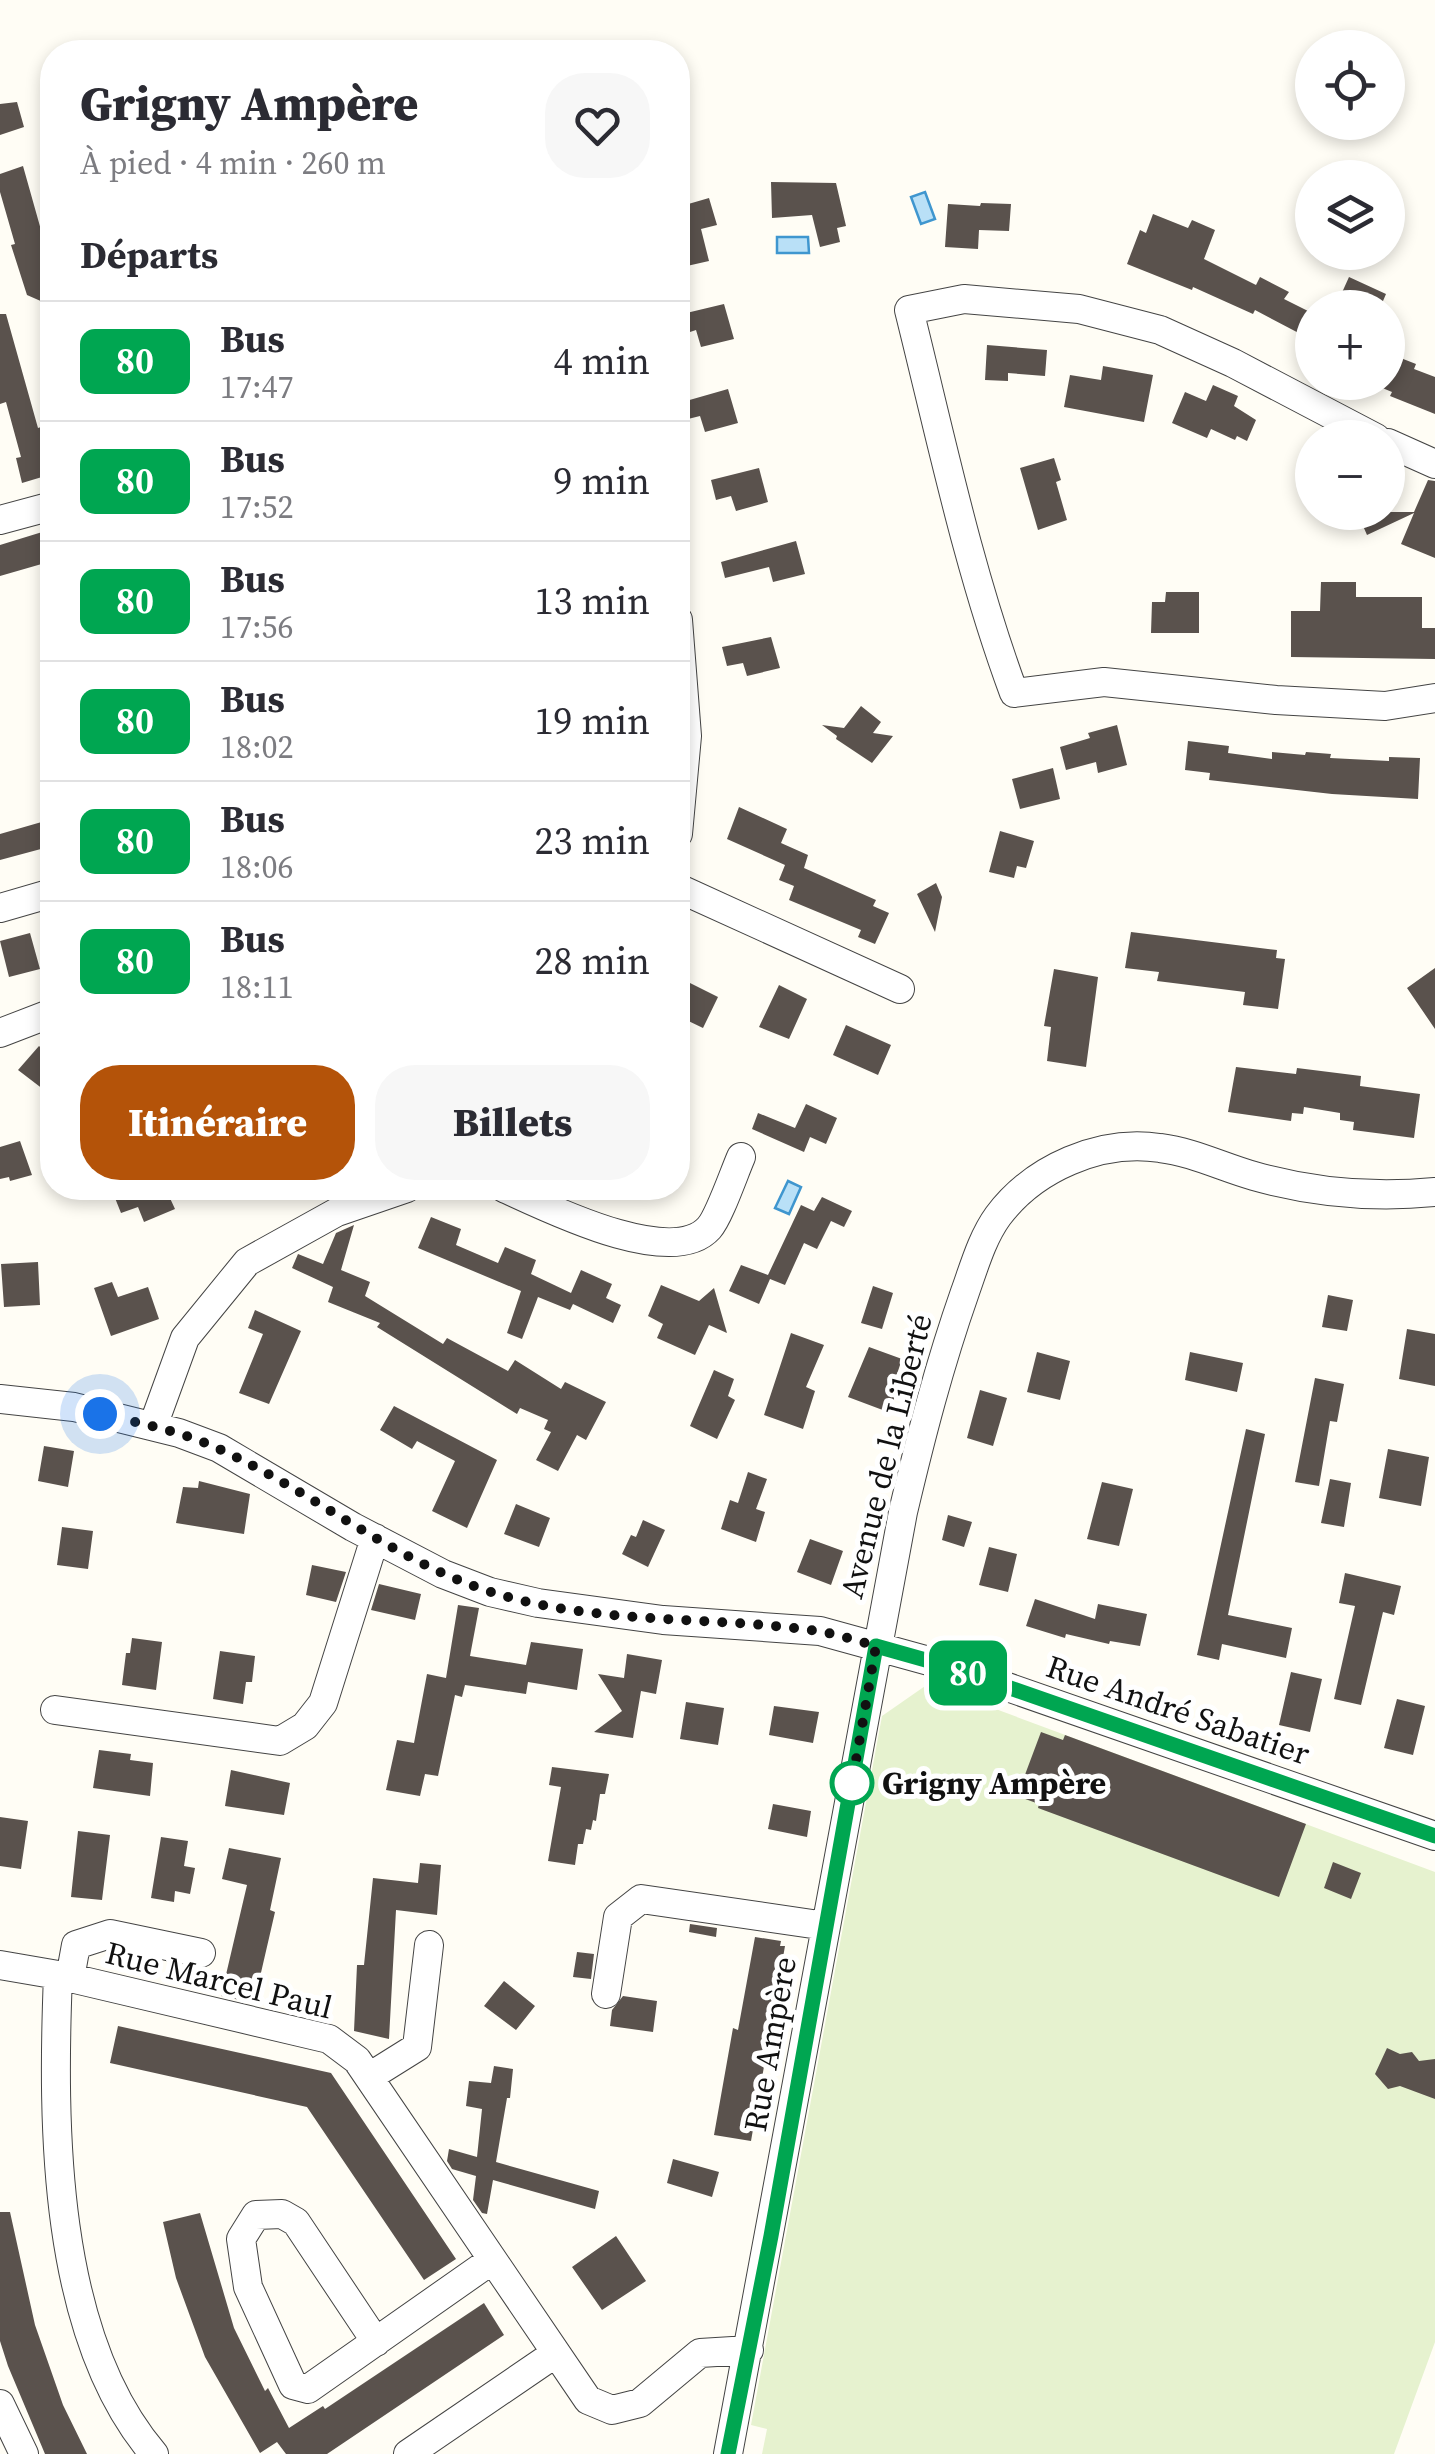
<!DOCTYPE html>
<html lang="fr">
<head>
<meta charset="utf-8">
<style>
	body { margin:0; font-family:"Source Serif 4",serif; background:#f7f7f7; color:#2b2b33; height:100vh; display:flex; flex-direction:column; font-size:38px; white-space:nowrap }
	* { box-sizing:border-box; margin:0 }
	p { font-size:32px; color:#7c7c81 }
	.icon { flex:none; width:55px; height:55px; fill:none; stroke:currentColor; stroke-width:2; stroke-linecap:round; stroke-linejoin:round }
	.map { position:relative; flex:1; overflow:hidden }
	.panel { position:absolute; left:40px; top:40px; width:650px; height:1160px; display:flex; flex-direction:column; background:#fff; border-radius:40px; box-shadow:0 5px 15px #0003 }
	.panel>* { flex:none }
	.badge { padding:0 20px; border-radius:15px; font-size:35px; line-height:65px }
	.controls { position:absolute; left:1295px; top:30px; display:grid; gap:20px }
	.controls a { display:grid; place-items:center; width:110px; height:110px; border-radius:50%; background:#fff; box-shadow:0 5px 15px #0003; font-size:50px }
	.you { position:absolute; width:50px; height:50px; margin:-25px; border:8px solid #fff; border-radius:50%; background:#1a73e8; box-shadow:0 0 0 15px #1a73e833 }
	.map>.badge { position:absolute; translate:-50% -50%; box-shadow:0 0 0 5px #fff }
	h2 { padding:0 40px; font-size:38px; line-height:90px }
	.round { display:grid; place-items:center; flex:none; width:105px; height:105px; border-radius:40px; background:#f7f7f7 }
	.headline { display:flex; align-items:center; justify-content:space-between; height:170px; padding:0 40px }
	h1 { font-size:48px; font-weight:800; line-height:75px }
	.primary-button { display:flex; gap:20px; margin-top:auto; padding:20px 40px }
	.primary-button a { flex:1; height:115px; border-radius:40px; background:#b45309; color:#fff; font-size:40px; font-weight:800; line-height:115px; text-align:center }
	.primary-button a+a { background:#f7f7f7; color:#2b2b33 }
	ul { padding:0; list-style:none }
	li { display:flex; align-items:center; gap:30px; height:120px; padding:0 40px; border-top:2px solid #e1e1e2 }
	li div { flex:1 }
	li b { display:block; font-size:38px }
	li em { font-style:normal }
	li .badge { min-width:110px; font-weight:700; text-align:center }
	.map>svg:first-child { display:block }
	.pitch { fill:#e6f2cf }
	.water { fill:#b9e0f7; stroke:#3f96cf; stroke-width:2.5 }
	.building { fill:#5a524d }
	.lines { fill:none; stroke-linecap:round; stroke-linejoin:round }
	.minor-casing { stroke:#444; stroke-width:30 }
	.minor { stroke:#fff; stroke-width:28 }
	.line-casing { stroke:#fff; stroke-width:22 }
	.line { stroke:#00a651; stroke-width:15 }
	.walk { stroke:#111; stroke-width:10; stroke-dasharray:0 18 }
	.stop-dot { fill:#fff; stroke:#00a651; stroke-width:5 }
	.labels { text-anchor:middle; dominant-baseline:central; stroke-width:10; stroke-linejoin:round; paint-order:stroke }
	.street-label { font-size:32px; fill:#111; stroke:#fff }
	.stop-label { font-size:32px; font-weight:bold; fill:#111; stroke:#fff; text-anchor:start }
</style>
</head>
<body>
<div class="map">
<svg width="1435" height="2454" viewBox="0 0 1435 2454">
	<rect width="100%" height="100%" fill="#fffdf5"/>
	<path class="pitch" d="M928,1684L1435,1872V2342L1394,2454H762L767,2429L751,2425L882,1716Z"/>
	<path class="water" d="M925,192L935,219L921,224L911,197Z
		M777,237H808L809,253H777Z
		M788,1181L801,1187L789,1214L775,1208Z"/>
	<path class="building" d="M17,102L24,127L0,135V104Z
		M23,166L52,269V306L27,295L11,245L15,244L0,192V174Z
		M771,182L836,183L846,226L837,228L840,242L820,247L812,215L772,218Z
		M709,198L717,225L701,229L709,261L678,268V207Z
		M981,203L1011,204L1009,231L979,230L978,249L945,247L948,204L980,206Z
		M1153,214L1188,228L1192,220L1215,230L1204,259L1256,285L1260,277L1289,292L1284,299L1312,313V340L1255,310L1253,314L1193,287L1192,290L1127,264L1140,230L1146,233Z
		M1349,277L1386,294L1380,308H1335Z
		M724,304L734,339L701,347L696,330L678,336V315Z
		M0,314H6L38,428L44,426L52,456V474L22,483L16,458L21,457L6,402L0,404Z
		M987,345L1047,350L1045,376L1008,373V381L985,380Z
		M1393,355L1416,364L1414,369L1435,377V414L1390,396L1392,392L1380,387L1382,382H1388V369Z
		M1103,366L1153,375L1144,422L1064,407L1070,375L1101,380Z
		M1213,385L1238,396L1234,406L1256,420L1247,441L1237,436L1235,440L1211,429L1207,438L1172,423L1185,392L1206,401Z
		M728,389L738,423L705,432L700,416L684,420L679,403Z
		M1054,458L1061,480L1056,482L1067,520L1038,530L1020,468Z
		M759,468L768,502L736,511L731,496L716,500L711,480Z
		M1428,480L1435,481V558L1401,544L1414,513L1367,535L1357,512H1414Z
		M52,529V561L0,576V545Z
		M796,541L805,574L773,582L769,567L725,578L721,562Z
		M1321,582H1356V597H1422V628H1435V659L1291,657V611H1320Z
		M1166,592H1199V633H1151L1152,602H1165Z
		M771,637L780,668L747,676L743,663L727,666L722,647Z
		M861,706L881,722L873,733L893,736L872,763L836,739L837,736L822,725L844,728Z
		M1117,725L1127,765L1098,773L1096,762L1066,770L1060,747L1090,738L1088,733Z
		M1188,741L1229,746L1228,753L1272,759V752L1305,755L1306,752L1331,754L1330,758L1389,761V757L1420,758L1418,799L1332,794L1209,780L1210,773L1185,770Z
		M1053,768L1060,799L1020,809L1012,779Z
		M739,807L787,829L781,843L808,855L804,868L876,900L873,906L889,913L875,944L858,937L861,930L789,900L794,886L779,880L785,865L727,839Z
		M52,819V846L0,860V834Z
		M1000,831L1034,841L1026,868L1017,866L1014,878L989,872Z
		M936,883L942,897L935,932L917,894Z
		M1131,932L1277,950L1276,958L1285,959L1278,1009L1243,1005L1245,992L1157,981L1159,972L1125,968Z
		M30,933L40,969L9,977L0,941Z
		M1435,968V1029L1407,988Z
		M1054,969L1098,977L1086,1067L1047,1061L1051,1027L1044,1026Z
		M678,977L718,997L703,1028L678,1016Z
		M779,985L807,999L789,1039L759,1027Z
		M846,1025L891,1045L878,1075L833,1055Z
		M39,1046L52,1058V1096L18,1070Z
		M1236,1067L1296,1074L1297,1068L1361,1076L1360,1086L1420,1094L1414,1138L1353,1130L1354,1122L1340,1120V1113L1304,1107L1303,1114L1292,1113L1291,1121L1228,1112Z
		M806,1104L837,1118L826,1144L810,1137L804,1152L752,1129L758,1113L795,1128Z
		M20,1141L32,1175L10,1181L9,1177L0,1179V1147Z
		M111,1188H185L186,1191L169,1196L175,1209L144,1222L138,1207L121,1213Z
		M822,1197L852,1211L844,1227L831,1221L817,1249L804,1243L785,1285L770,1279L759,1304L729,1291L741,1265L768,1275L801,1205L814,1211Z
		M431,1217L461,1229L456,1245L498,1263L505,1247L536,1260L531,1274L571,1293L581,1270L612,1284L606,1298L621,1305L613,1323L573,1304L570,1310L538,1297L522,1339L507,1333L521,1291L418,1248Z
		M354,1225L341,1270L370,1282L365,1296L443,1344L447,1338L508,1371L515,1360L561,1389L565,1382L606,1402L586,1440L577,1435L558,1471L536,1460L551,1432L544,1429L548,1420L520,1408L517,1414L377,1327L380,1323L328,1302L333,1287L292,1268L298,1254L323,1264L336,1233Z
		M38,1262L40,1305L4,1307L1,1264Z
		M112,1282L118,1297L148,1287L159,1319L111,1336L94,1288Z
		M661,1285L699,1301L714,1288L727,1333L709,1325L695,1355L657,1338L663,1324L648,1316Z
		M873,1286L893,1293L882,1329L861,1323Z
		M1328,1295L1353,1300L1347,1331L1322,1327Z
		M255,1310L301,1331L269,1404L239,1393L263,1334L248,1328Z
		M1407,1329L1435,1334V1386L1399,1379Z
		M791,1333L824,1345L806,1387L815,1391L803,1429L764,1415Z
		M869,1347L902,1359L895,1380L901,1383L888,1412L848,1397Z
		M1037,1352L1070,1361L1060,1400L1027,1392Z
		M1190,1352L1243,1363L1237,1392L1185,1380Z
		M714,1370L734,1379L728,1396L735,1400L717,1439L690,1426Z
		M1315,1378L1344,1384L1337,1422L1330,1421L1319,1486L1295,1482Z
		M980,1390L1007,1398L993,1446L967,1438Z
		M394,1406L497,1460L467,1528L432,1511L455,1461L417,1441L412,1449L380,1430Z
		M1246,1429L1265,1434L1228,1615L1292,1628L1286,1658L1222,1644L1219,1660L1197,1655Z
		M44,1446L74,1451L68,1487L38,1481Z
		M1388,1449L1429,1457L1421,1506L1379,1498Z
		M748,1472L767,1479L756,1509L765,1512L756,1542L721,1529L730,1500L738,1503Z
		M1330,1479L1351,1483L1344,1527L1321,1523Z
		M199,1481L250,1494L244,1534L176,1523L183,1487L198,1488Z
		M1102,1482L1133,1489L1119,1546L1087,1539Z
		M516,1504L550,1518L539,1547L504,1534Z
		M948,1515L972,1522L964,1547L942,1540Z
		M643,1520L665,1530L648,1567L622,1554L631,1535L636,1537Z
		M62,1527L93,1531L88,1569L57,1565Z
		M810,1539L843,1551L831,1585L797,1572Z
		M989,1547L1017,1554L1008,1592L979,1585Z
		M312,1565L346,1572L336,1602L306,1595Z
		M1345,1573L1401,1586L1394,1615L1383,1612L1361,1705L1334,1699L1355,1606L1339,1603Z
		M379,1584L421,1594L415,1620L371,1610Z
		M1035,1599L1095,1619L1098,1604L1147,1614L1140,1646L1110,1641L1109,1644L1066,1634L1065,1638L1026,1626Z
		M458,1605L479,1608L470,1656L526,1665L531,1642L583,1649L577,1690L528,1682L526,1694L465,1685L462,1697L455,1695L438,1776L425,1774L420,1796L386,1790L397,1740L414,1743L427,1674L446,1678Z
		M132,1638L162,1642L156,1690L122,1685L126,1653H130Z
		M220,1651L255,1656L252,1682H246L243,1704L213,1699Z
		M627,1654L662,1660L656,1694L641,1691L633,1738L594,1732L622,1711L598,1674L624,1678Z
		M1291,1672L1322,1679L1310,1732L1279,1725Z
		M1397,1699L1425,1706L1413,1755L1384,1748Z
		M686,1702L724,1708L718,1745L680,1739Z
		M774,1706L819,1712L813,1743L769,1735Z
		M1041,1732L1063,1740L1065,1735L1306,1824L1279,1897L1038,1808L1039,1804L1017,1796Z
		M99,1750L131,1754L130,1760L153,1763L150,1796L93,1788Z
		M552,1767L609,1774L605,1794H600L596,1821L593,1820L591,1830L586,1829L583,1844H578L575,1865L548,1861L561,1787L549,1785Z
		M231,1770L290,1783L284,1815L225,1806Z
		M773,1804L811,1811L807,1837L768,1829Z
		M0,1817L28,1821L21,1869L0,1866Z
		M78,1831L110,1835L102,1900L71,1897Z
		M161,1837L188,1841L184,1866L195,1868L190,1894L175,1891L174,1902L151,1898Z
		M229,1848L281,1858L270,1910L275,1912L254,2003L221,1996L247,1885L222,1879Z
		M1333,1862L1361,1873L1351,1899L1324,1888Z
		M420,1863L441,1865L437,1915L396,1910L389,2039L354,2031L357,1965H364L373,1878L418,1883Z
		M690,1924L717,1928L716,1937L689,1932Z
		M755,1937L781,1941L780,1946H785L751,2141L714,2135L733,2028L738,2030Z
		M577,1952L594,1954L591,1979L573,1977Z
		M504,1981L535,2006L516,2030L484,2006Z
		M623,1996L657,2001L653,2032L610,2026L612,2010Z
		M118,2026L331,2073L456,2259L424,2280L307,2107L110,2063Z
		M1387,2048L1400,2054L1412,2052L1419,2061L1435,2059V2099L1400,2086L1388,2089L1375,2074Z
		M494,2066L513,2069L510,2098H507L496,2162L599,2191L595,2209L493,2180L487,2214L482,2213L473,2200L476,2176L452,2169L447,2161L449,2149L477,2157L482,2109L466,2106L469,2081L491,2083Z
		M673,2159L719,2172L712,2197L667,2183Z
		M0,2212H10L35,2325L63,2405L87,2454H45L8,2366L0,2341Z
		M200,2213L234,2328L265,2391L268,2388L289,2428L323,2406L325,2409L484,2303L504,2335L327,2454H286L277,2442L260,2453L205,2357L176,2278L163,2222Z
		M616,2236L646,2281L602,2310L572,2267Z"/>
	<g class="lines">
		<defs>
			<path id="minor" d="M1376,438L1233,363L1160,330L1079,309L964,299L909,310C941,438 968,569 1014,693L1104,682L1276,700L1385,706L1435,698
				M1388,443L1435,464
				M0,520L52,506
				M678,620L687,736L678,834
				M678,888L900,989
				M0,908L52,893
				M0,1033L52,1013
				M504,1188C546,1207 671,1270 709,1228C719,1217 734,1173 741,1157
				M0,1399L74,1407L179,1433L219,1448L353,1527L443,1574L490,1592L538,1603L663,1620L820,1631L947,1666L1435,1836
				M153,1426L185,1338L247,1262L337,1212L407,1188
				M55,1710L280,1741L305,1726L323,1703L375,1538
				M0,1965L58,1975L329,2039L357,2060L588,2400L612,2410L640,2403L700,2353L749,2350
				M58,1975C52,2125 52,2335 154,2454
				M70,1978L76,1945L110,1934L201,1953
				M606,1994L618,1917L641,1899L826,1926
				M369,2077L417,2047L429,1945
				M376,2342L296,2222L282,2214L256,2215L241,2239L248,2287L293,2385L308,2389L492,2260
				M0,2404L24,2454
				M408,2454L556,2353
				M728,2454L903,1512C921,1436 939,1366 965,1292C974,1267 982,1238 998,1216C1034,1168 1100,1139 1160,1148C1193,1152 1222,1167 1254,1176C1314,1193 1373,1198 1435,1192"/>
		</defs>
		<use href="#minor" class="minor-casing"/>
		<use href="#minor" class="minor"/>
	</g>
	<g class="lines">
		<defs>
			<path id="line" d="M728,2454L771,2236L876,1646L947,1666L1435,1836"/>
		</defs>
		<use href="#line" class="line-casing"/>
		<use href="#line" class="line"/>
		<path class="walk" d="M100,1414C140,1423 180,1431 217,1448C310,1490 388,1557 485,1590C592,1626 708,1615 817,1631C837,1634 857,1641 876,1646L852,1783"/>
	</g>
	<circle class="stop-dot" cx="852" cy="1783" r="20"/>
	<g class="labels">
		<g class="street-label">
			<text transform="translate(886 1456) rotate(-76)">Avenue de la Liberté</text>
			<text transform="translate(1178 1710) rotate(19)">Rue André Sabatier</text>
			<text transform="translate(219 1980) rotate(14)">Rue Marcel Paul</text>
			<text transform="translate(770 2044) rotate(-80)">Rue Ampère</text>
		</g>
		<g class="stop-label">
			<text x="882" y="1783">Grigny Ampère</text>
		</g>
	</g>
</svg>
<div class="controls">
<a><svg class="icon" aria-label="locate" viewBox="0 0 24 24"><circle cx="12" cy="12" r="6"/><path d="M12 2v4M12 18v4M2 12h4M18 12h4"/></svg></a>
<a><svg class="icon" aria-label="layers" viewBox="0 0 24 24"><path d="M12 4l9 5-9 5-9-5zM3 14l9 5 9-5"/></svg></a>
<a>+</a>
<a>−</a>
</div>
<div class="you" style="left:100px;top:1414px"></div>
<b class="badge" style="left:968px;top:1673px;background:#00a651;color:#fff">80</b>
<section class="panel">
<div class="headline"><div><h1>Grigny Ampère</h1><p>À pied · 4 min · 260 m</p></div><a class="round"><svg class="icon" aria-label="heart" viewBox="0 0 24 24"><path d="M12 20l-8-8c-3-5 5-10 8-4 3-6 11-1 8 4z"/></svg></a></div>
<h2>Départs</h2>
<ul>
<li><span class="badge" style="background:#00a651;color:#fff">80</span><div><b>Bus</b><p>17:47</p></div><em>4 min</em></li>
<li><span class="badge" style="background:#00a651;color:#fff">80</span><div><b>Bus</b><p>17:52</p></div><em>9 min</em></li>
<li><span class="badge" style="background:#00a651;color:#fff">80</span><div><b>Bus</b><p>17:56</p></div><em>13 min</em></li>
<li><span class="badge" style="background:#00a651;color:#fff">80</span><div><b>Bus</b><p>18:02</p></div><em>19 min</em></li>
<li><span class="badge" style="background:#00a651;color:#fff">80</span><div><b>Bus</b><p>18:06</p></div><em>23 min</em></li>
<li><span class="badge" style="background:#00a651;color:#fff">80</span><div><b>Bus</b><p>18:11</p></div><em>28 min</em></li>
</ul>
<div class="primary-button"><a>Itinéraire</a><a>Billets</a></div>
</section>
</div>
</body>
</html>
